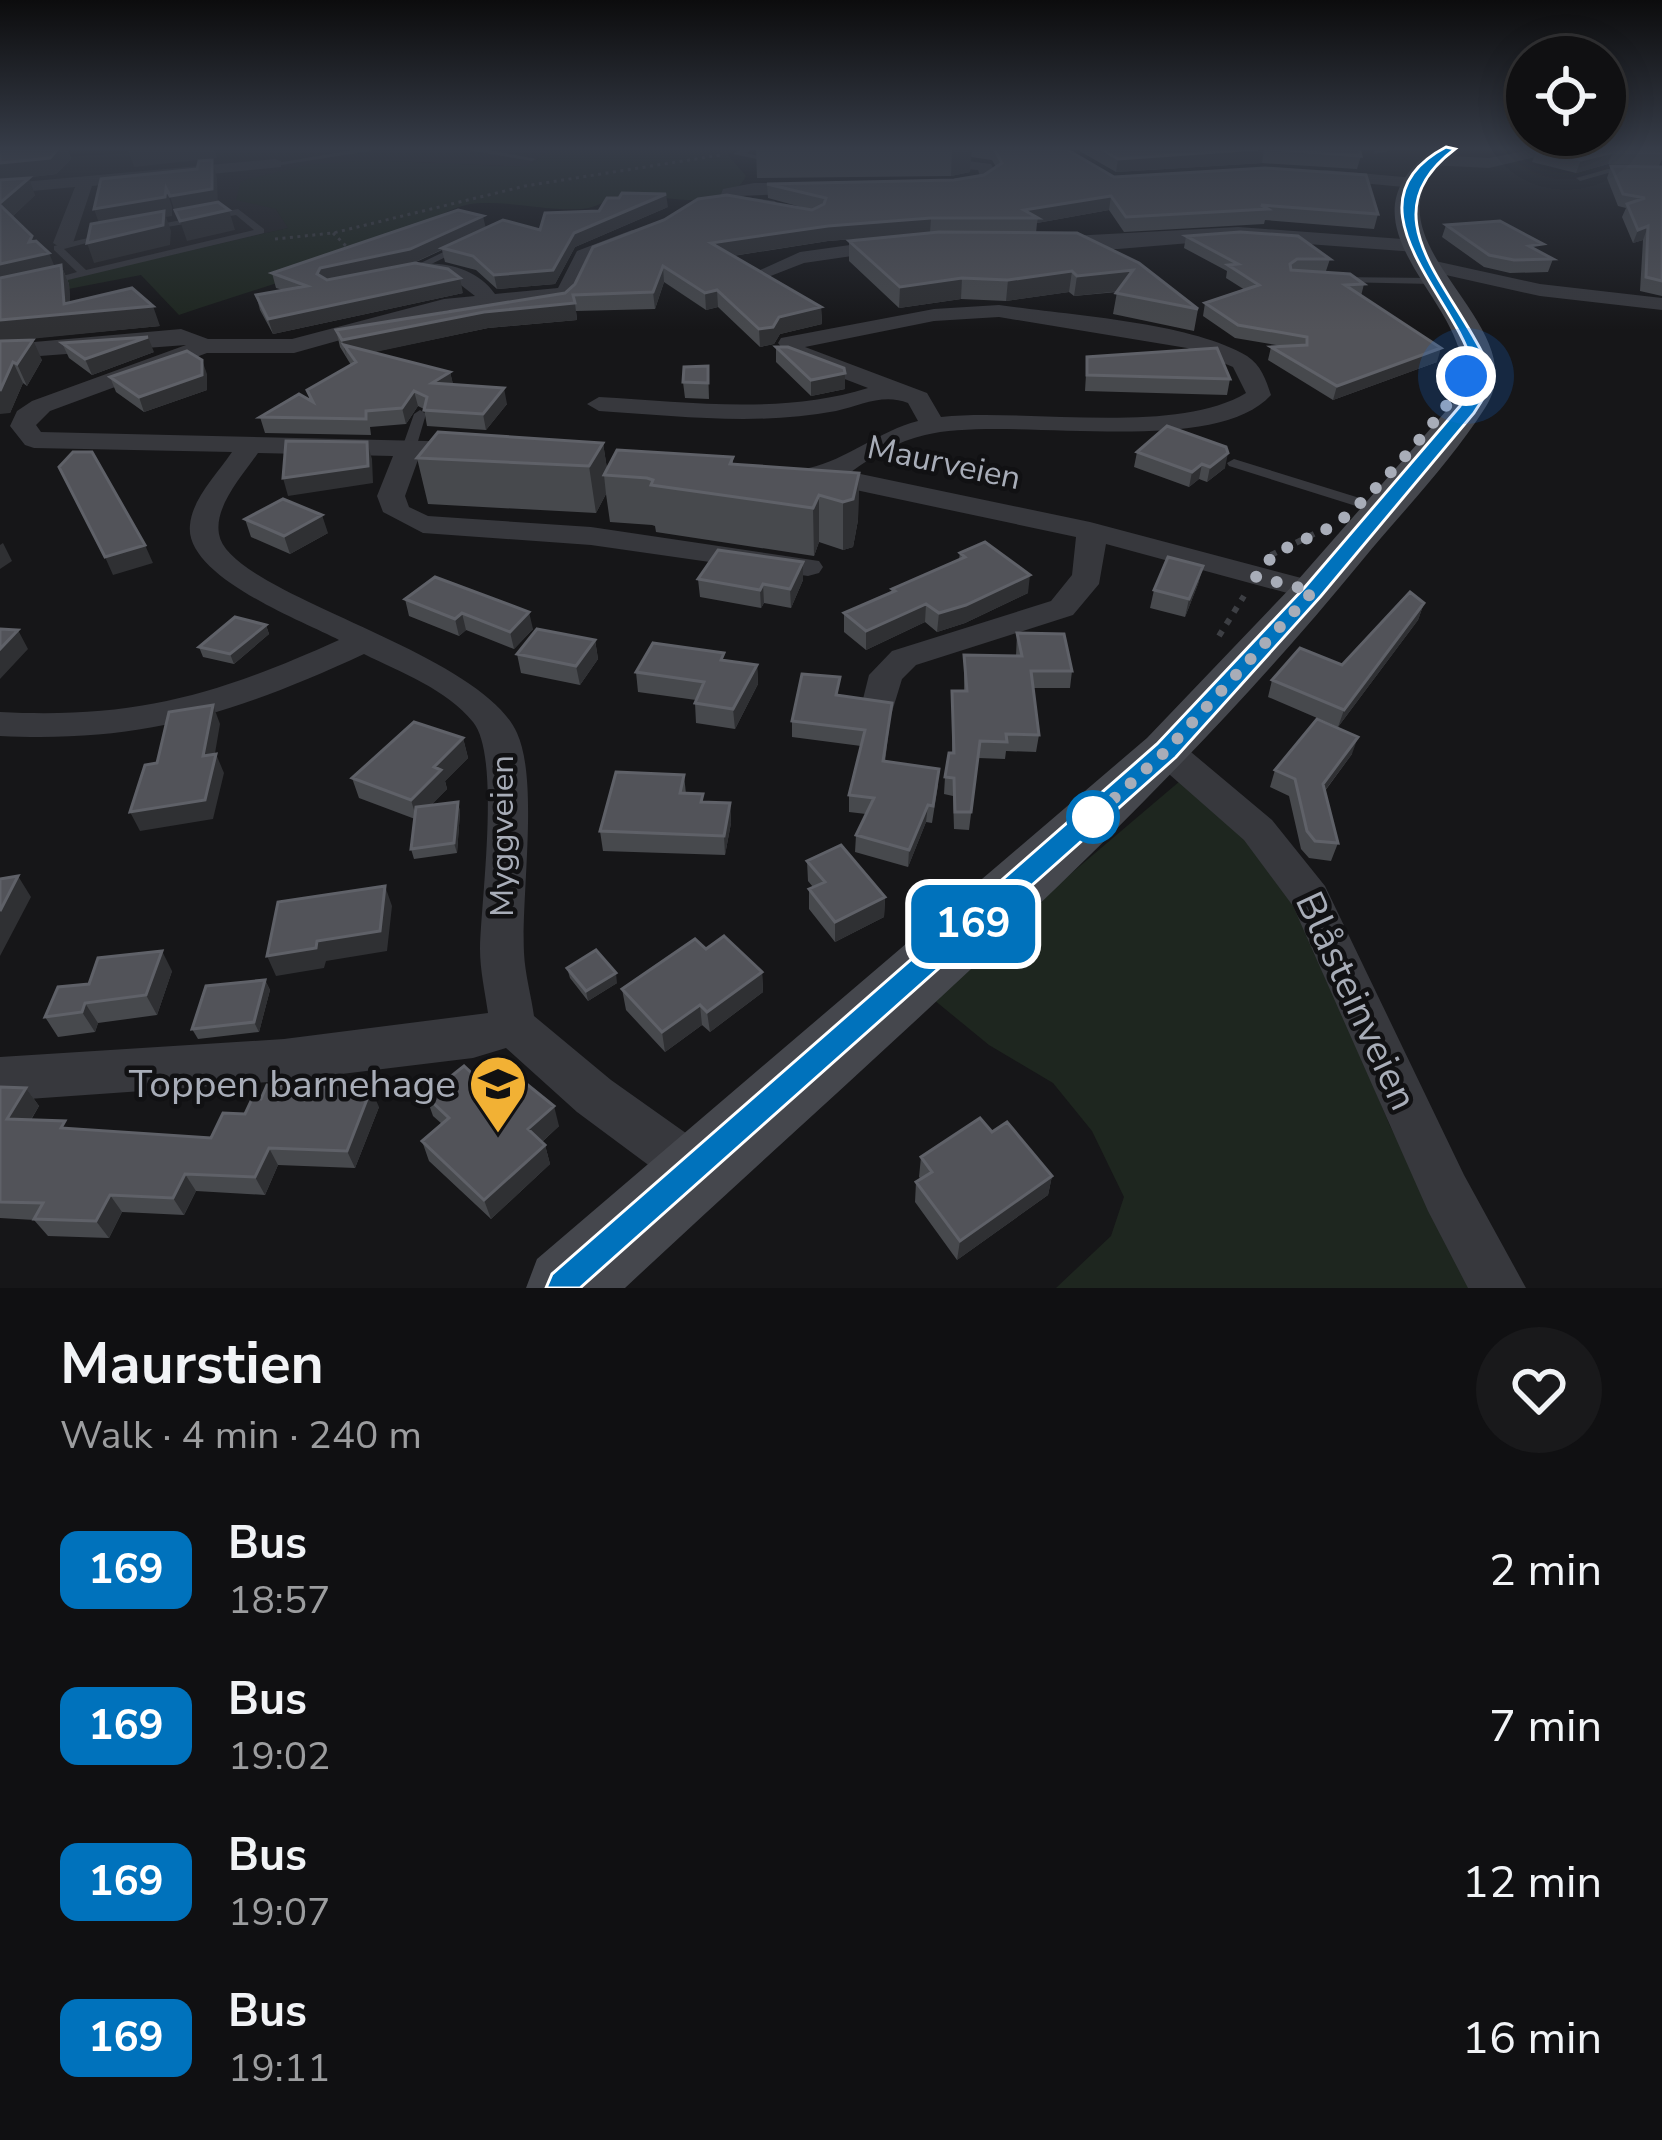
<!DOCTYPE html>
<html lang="en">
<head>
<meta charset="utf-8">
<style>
	body { margin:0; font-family:"Nunito Sans",sans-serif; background:#19191b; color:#f1f3f6; height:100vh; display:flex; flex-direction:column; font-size:45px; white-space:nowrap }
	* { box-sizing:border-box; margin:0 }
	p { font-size:39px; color:#9c9d9f }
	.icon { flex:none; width:66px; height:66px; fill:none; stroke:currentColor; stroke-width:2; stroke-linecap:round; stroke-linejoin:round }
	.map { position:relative; height:1288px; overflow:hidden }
	.drawer { display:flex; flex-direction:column; background:#101012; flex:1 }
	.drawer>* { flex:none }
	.badge { padding:0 24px; border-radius:18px; font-size:42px; line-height:78px }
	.controls { position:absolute; left:1506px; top:36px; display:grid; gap:24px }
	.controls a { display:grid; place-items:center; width:120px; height:120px; border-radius:50%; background:#101012; box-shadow:0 6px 30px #0003,0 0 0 3px #303032; font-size:60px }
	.you { position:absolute; width:60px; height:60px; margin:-30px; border:9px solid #fff; border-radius:50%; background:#1a73e8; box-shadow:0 0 0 18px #1a73e833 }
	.map>.badge { position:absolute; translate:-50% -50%; box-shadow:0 0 0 6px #fff }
	.round { display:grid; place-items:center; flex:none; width:126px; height:126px; border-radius:63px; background:#19191b }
	.summary { display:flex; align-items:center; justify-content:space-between; height:204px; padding:0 60px }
	h1 { font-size:57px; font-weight:700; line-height:90px }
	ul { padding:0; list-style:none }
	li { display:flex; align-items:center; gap:36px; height:156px; padding:0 60px }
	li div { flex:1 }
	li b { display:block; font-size:45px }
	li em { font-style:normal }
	li .badge { min-width:132px; font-weight:700; text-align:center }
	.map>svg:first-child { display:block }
	.built { fill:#222225 }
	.green { fill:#1e261f }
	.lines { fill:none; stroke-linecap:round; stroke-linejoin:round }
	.path-far1 { stroke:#3d3f44; stroke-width:3; stroke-dasharray:3 4.5; stroke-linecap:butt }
	.path { stroke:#3d3f44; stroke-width:6; stroke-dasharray:6 8; stroke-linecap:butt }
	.lane { fill:#37383d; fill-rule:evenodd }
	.street { fill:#37383d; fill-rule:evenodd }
	.secondary { fill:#45474d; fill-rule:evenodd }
	.wall { fill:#47494d }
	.shaded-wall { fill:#2f3033 }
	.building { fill:#525359; stroke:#5f6168; stroke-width:3 }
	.line { fill:#0072bc; stroke:#fff; stroke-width:3 }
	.walk { stroke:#a8adb8; stroke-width:12; stroke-dasharray:0 21.6 }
	.stop-dot { fill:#fff; stroke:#0072bc; stroke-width:6 }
	.labels { text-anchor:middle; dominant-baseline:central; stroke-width:9; stroke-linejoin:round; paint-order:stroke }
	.street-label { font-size:33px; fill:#a8adb8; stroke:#111113 }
	.near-street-label { font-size:39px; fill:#a8adb8; stroke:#111113 }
	.near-poi-label { font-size:39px; fill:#a8adb8; stroke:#111113; text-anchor:end }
</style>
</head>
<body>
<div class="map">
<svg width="1662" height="1288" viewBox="0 0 1662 1288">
	<rect width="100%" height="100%" fill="#161618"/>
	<path class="built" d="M193,149L551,150L526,167L368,160L276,209L289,228L0,295V161Z"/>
	<path class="green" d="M544,149H734L728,155L746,176C724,218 661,192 625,196C610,197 597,208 582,209C547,211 515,202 481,203C448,204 425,227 397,239C327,270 251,290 179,315L141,275L58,291L49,283L288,228L276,209L236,200L241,181L307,165L368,160L526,167L549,151Z
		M1180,781L1244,827L1291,886L1390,1126L1476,1288H1056L1111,1236L1124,1197L1092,1131L1053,1083L989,1045L928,995Z"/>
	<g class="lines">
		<path class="path-far1" d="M333,233L351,251
			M275,239L333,233L525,186L721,155"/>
		<path class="path" d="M1271,555L1318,532
			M1219,636L1244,596"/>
		<path class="lane" d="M359,149H382L275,166L271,164Z
			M462,149H484L536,159L532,161Z
			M742,149H754L746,153L780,161L776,163L733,154Z
			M1608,169L1662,171V175L1608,173L1580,181L1576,178Z
			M238,209L264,229V233L47,285L42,282L77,272L54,250V246L109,233V237L64,249L86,270L254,230L236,215L150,230L145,227Z
			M456,246L464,248L411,274L402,272Z
			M1334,277L1433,278L1438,281L1433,284L1338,282L1334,281Z
			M420,410L426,414L416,448L414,451H404L402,448L414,414Z
			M1234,459L1366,500L1368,503L1366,506H1356L1229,466L1227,463Z"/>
		<path class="street" d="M872,149L991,164L997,176L991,184L950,191L944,190V182L980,176L978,170L897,164Z
			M1535,149H1570L1489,168L1430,165L1422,160L1430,155L1489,158Z
			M275,159L281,161V167L92,186L73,243L63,249L53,243L75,187L0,194V184Z
			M1326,170L1414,178L1422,183L1414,188L1320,179V171Z
			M754,183H808L817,188L808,193L739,196L775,201L778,205L769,210L719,200L723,189Z
			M1238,227L1416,240L1426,246L1416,252L1238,239L1118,249H1053L1043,243L1053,237Z
			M632,230L639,232V240L592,259L573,298L444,311L294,353H207L50,411L36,425L41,432L468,442L477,444L481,450L477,456L419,457L405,496L409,507L428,516L591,527L819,561L823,567L819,573L808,576L591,545L423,533L383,512L377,496L393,456L258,453C243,475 214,506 219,534C228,594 480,649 517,733C539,781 521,896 524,953C525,974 531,995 534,1016L611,1080L714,1153L722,1170L714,1187L696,1195L678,1187L577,1112L506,1048L473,1058L284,1081L0,1101V1057L284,1039L488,1013C485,992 480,970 480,949C481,900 501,756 473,722C448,690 400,672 364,654C236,713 143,743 0,736V712C135,719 217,695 339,640C300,620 184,576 190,525C192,499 217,474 232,452L34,448L25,445L10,426L17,411L32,401L186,345L0,359V345L181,329L208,339H292L444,299L475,296L453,279L417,272V264C446,261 478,269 495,294L558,288L577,251Z
			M893,239L900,241V249L804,263L768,277L758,271L800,252Z
			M1426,259L1540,284L1662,298V310L1540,296L1419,269L1416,265Z
			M999,305C1067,315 1190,322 1247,356C1261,365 1266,380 1271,395C1212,460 1010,414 925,435C898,441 873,456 851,472L1090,522L1324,584L1329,591L1324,598L1313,600L1106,544L1099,584L1073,615L916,665L902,679L891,715H867L861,707L869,675L892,651L1051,601L1072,575L1076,537L809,480L805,474L809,468C846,460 879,431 918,421L908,403C884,393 861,405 836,411C758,426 677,416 599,411L587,404L599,397C688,402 782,415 868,388L790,358L778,343L781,338L934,309ZM999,317L1187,348L1233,367L1246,393C1175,436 1026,408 941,417L927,393L805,347L934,321Z
			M1166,738L1179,742L1272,820L1325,886L1464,1175L1526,1288H1468L1428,1211L1293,906L1244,840L1153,760L1148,751L1153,742Z"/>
		<path class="secondary" d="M1434,149H1461C1452,160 1435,167 1428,179C1383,255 1536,330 1485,408C1450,463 1401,513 1360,563C1142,829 876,1053 625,1288H526L537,1259L1147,738L1297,581L1453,403C1506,320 1316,233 1434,149Z"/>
	</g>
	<path class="wall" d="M0,149H68L71,159L56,174L14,179L35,195L12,217L54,267L61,265L69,284L70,303L160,326L12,340L42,360L27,386L23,383L10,413Z
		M756,149H1066L1114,177L1378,214L1374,229L1265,220L1264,224L1124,232L1109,210L1037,223L1036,233L1198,309L1194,331L1113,314L1117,292L1074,296L1069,292L1006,301L961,299L899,308L849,261V241L930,233L828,241L733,256L821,307L822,324L780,334L774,344L760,347L718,307L706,310L664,282L655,309L576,311L577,320L488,328L373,352L450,372L453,385L507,404L486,430L427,426L424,409L418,406L406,424L370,427L371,435L265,433L260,417L310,400L307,390L351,365L340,347L336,330L565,293L812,210L768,198L767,184L954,180L984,175L996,167L992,160L971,157L970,172L951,176L757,178Z
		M1076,149H1359L1361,156L1357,169L1262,163L1116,172Z
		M1662,149V159L1659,166L1608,164L1576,173L1532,162L1537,150Z
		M1611,166L1662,167V296L1640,291L1643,240L1633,243L1622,217L1626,208L1618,206L1607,178Z
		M668,207L575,247L555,284L497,289L476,270L445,262L442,250L414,263L463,293L273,334L260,310L256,295L283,290L276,288L272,273L486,228L540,230Z
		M1446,225L1540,252L1553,259L1548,272L1510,273L1484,267L1442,237Z
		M1186,236L1330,259L1326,271L1364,284L1361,296L1437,362L1333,400L1268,360L1271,347L1282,346L1235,338L1203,316L1205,303L1245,290L1226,278L1227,271L1184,248Z
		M62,343L154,352L92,375L69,358Z
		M776,347L845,389L811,396L776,362Z
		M1087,357L1230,379L1227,395L1085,391Z
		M708,366L709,399L685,398L683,382Z
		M207,374V390L144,412L116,392L110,377Z
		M603,443L607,469L733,457V464L859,473L858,520L853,547L843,550L819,542L814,556L656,532L655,526L652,525L610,522L606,494L596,513L428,504L417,458Z
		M1137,452L1225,468L1207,482L1199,479L1189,487L1134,467Z
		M245,519L328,533L290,554L251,537Z
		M960,553L1028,593L965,623L937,632L925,622L866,650L844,632V613L892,592V589L959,559Z
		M1203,566L1198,584L1185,617L1150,608L1154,590Z
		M698,579L803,580L791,608L764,603L761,608L700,597Z
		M405,599L533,629L514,649L466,630L459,636L409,616Z
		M1424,603L1418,620L1338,727L1268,697L1272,680L1342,665Z
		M266,625L269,634L234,664L203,657L199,647Z
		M1017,633L1072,671L1070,688H1033L1039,735L1036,752L1006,751L1005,759L978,758L969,830L954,829L953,796L944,794L945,777L952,753V691H964V655L1016,656Z
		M595,640L598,659L580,685L521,673L517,654Z
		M724,660L757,665L758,684L735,729L696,723L695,703L696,700L638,692L636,672Z
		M839,695L892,703L885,762L938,785L932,823L926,822L908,867L855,852L856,835L866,814L849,812V795L861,746L792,737V721Z
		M463,738L468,758L445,781L447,789L431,805L458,802L460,812L457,853L414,859L411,849L415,819L359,798L352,778Z
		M1352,754L1325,791L1338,843L1331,861L1309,858L1301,849L1289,796L1270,787L1275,770Z
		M684,775L686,794L704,802L730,803L731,823L725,855L603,851L600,831Z
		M807,861L885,897L884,917L835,942L809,909V889L813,887L808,881Z
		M706,949L762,972L763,992L710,1032L702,1025L665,1052L626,1010L622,989Z
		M567,968L617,983L588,1001L570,978Z
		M172,971L157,1015L98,1023L95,1032L58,1037L45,1017Z
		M265,980L270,990L259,1032L198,1039L192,1029Z
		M477,1078L559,1126L542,1142L545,1145L550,1164L491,1219L429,1161L422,1141L442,1124L433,1116L426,1096Z
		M0,1087L26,1088L39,1106L31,1120L70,1129L211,1138L245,1114L379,1107L355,1168L278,1165L265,1195L196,1191L184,1215L122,1212L109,1238L48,1236L34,1220L0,1218Z
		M992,1132L1052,1176L1048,1195L957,1260L915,1202L916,1182L921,1179L919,1177L921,1157Z"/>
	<path class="shaded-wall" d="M58,149H68L71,159L56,174L0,181V163Z
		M128,149H214L217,158L134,167Z
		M952,149H972L970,172L951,176Z
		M1264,149L1262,163L1116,172L1118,159Z
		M1375,149H1399L1374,154Z
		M1613,152L1608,164L1576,173L1581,160Z
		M212,160L217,178L218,208L176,216L170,196Z
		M29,178L35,195L7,222L0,203Z
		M166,188L172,207V216L166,217L171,231L170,245L94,263L87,243L101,229L94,209Z
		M666,194L668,207L575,247L555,284L497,289L494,275L574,233Z
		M1111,196L1109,210L1037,223L1038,218L1024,210Z
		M229,210L235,230L187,241L180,221Z
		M483,216L486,229L413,263L324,283L317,274L320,268Z
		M931,218L930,233L828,241L712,259L711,243L828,226Z
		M1648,226L1643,240L1633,243L1638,230Z
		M32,236L39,255L49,253L57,272L0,285V264L29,242Z
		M61,265L69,284L71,314L153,306L160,326L0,342V320L64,304Z
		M663,266L664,282L655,309L653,292Z
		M1133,270L1130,290L1074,296L1077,276Z
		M1072,271L1069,292L1006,301L1008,280Z
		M460,278L463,293L273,334L268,319Z
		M962,278L961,299L899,308L900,287Z
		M717,290L718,307L706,310L705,293Z
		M575,303L577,320L488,328L352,357L344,345L347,358L342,340L484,312Z
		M821,307L822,324L780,334L774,344L760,347L759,329L779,317Z
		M148,337L154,352L92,375L85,359Z
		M33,340L42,360L27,386L17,364Z
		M1441,348L1437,362L1333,400L1337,386Z
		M202,360L207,374V390L144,412L139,397Z
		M13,362L23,383L10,413L0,414V391Z
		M450,372L454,387L432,383Z
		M845,373V389L811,396V380Z
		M504,388L507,404L486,430L483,414Z
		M414,391L418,406L406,424L402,408Z
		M367,442L372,459L373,483L288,496L283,478Z
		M603,443L608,475H604L606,494L596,513L589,466Z
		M1228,453L1225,468L1207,482L1210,467Z
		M1202,464L1199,479L1189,487L1192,472Z
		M859,473L858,520L853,547L843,550V502Z
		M819,495V542L814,556L813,508Z
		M322,515L328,533L290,554L284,536Z
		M3,543L12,561L0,569V545Z
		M145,545L153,563L113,575L105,557Z
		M803,562V580L791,608L790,589Z
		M1203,566L1198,584L1185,617L1189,599Z
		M1030,575L1028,593L965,623L937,632L939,613Z
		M763,584L764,603L761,608L760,590Z
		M1424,603L1418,620L1338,727L1344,710Z
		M926,604L925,622L866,650V631Z
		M529,612L533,629L514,649L510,632Z
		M462,613L466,630L459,636L455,619Z
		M266,625L269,634L234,664L230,654Z
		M18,630L28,649L0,679V649Z
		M595,640L598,659L580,685L576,666Z
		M757,665L758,684L735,729L733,709Z
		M213,705L220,724L212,771L216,754L224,773L213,819L140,831L130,812L203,756Z
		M1358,737L1352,754L1317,801L1323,784Z
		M463,738L468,758L445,781L447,789L417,820L411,800L434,767Z
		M458,802L460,812L457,853L454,843Z
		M730,803L731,823L725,855L724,836Z
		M928,805L926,822L908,867L909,850Z
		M18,876L31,897L0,956V911Z
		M385,886L392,906L387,951L326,961L324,968L276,976L267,956L317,941Z
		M885,897L884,917L835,942V922Z
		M162,951L172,971L157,1015L146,995Z
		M762,972L763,992L710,1032L707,1012Z
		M616,973L617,983L588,1001L586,991Z
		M265,980L270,990L259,1032L254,1022Z
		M85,1003L98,1023L95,1032L82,1012Z
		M700,1005L702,1025L665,1052L662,1032Z
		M26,1088L39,1106L20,1137L7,1119Z
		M371,1089L379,1107L355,1168L347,1151Z
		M554,1106L559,1126L534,1149L528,1129Z
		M545,1145L550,1164L491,1219L484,1200Z
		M269,1148L278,1165L265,1195L255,1177Z
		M185,1174L196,1191L184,1215L173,1198Z
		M1052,1176L1048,1195L957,1260L960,1241Z
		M110,1195L122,1212L109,1238L96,1221Z"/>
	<path class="building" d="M0,149H58L50,158L0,163Z
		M994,149H1066L1114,177L1265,168L1366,175L1378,214L1261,205L1268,209L1126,217L1111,196L1024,210L1038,218H931L828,226L711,243L821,307L779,317L773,327L759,329L717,290L705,293L663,266L653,292L573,295L575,303L484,312L342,340L336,330L565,293L575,284L593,247L664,220L698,199L727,195L812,210L824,204L826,198L767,184L954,180L984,175L1002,163Z
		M1101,149H1258L1118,159Z
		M1271,149H1359L1361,156Z
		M1662,149V153L1613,152L1581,160L1537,150Z
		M212,160V189L170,196L166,188L165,197L94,209L101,179L197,169L199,161Z
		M1611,166L1662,167V281L1646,277L1648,226L1638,230L1627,204L1645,198L1623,194Z
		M29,178L0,203V180Z
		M622,193L666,194L574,233L553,270L494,275L473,256L442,248L503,220L540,230L545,213L599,211L607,198H619Z
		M218,202L229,210L180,221L175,210Z
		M0,205L32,236L29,242L36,241L49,253L0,264Z
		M458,210L483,216L410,249L320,268L317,274L327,280L415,263L448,269L460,278L268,319L256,295L307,286L272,273Z
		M164,211L163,225L87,243L91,224Z
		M1500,221L1543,244L1529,246L1553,259L1514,260L1489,255L1446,225Z
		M939,232L1077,233L1139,263L1198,309L1116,293L1133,270L1077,276L1072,271L1008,280L962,278L900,287L849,241Z
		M1240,232L1298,236L1330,259H1297L1290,264L1291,270L1350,274L1364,284L1345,285L1441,348L1337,386L1271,347L1307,345V337L1238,325L1205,303L1259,285L1228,265L1238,264L1186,236Z
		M61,265L64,304L132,288L153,306L0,320V278Z
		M148,337L85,359L62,343Z
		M33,340L17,364L13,362L0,391V341Z
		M344,345L450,372L432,383L504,388L483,414L424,410L427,397L414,391L402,408L366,411V419L260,417L299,394L313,402L307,390L356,362Z
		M776,347H788L844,368L845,373L811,380Z
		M1217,348L1230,379L1087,375V357Z
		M187,351L202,360V375L139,397L110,377Z
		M708,366V383L683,382L684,367Z
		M1167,426L1226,447L1228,453L1210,467L1202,464L1192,472L1137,452Z
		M438,432L603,443L589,466L417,458Z
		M286,441L367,442L368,466L283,478Z
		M617,450L733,457L730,464L859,473L853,499L843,502L819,495L813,508L651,485L653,480L647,478L604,475Z
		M73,452H92L145,545L105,557L59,467Z
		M283,499L322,515L284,536L245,519Z
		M985,542L1030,575L966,605L939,613L926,604L866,631L844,613L895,591L892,589L965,557L960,553Z
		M718,550L803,562L790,589L763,584L760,590L698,579Z
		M1168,557L1203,566L1189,599L1154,590Z
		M435,577L529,612L510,632L462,613L455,619L405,599Z
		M1410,592L1424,603L1344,710L1272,680L1300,648L1342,665Z
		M235,617L266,625L230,654L199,647Z
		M0,629L18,630L0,649Z
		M537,629L595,640L576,666L517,654Z
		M1017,633L1064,634L1072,671H1031L1039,735L1006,734L1007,742L980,741L971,812H955L954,778L945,777L949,753H954L952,691H967L964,655L1022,656Z
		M653,643L724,653L721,660L757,665L733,709L695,703L704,682L636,672Z
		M802,674L840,677L836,695L892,703L883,761L939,769L933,806L928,805L909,850L856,835L874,798L849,795L865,730L792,721Z
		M213,705L203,756L216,754L205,800L130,812L145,765L157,763L169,712Z
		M1317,719L1358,737L1323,784L1338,843L1315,841L1307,831L1295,779L1275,770Z
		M414,722L463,738L434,767L441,770L411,800L352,778Z
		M616,772L684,775L680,793L703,794L701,802L730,803L724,836L600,831Z
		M458,802L454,843L411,849L416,807Z
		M841,845L885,897L835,922L809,889L825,882L807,861Z
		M18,876L0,911V879Z
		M385,886L380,931L317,941L316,948L267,956L278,902Z
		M724,936L762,972L707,1012L700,1005L662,1032L622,989L695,939L706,949Z
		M596,950L616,973L586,991L567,968Z
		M162,951L146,995L85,1003L82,1012L45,1017L58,987L89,984L98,958Z
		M265,980L254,1022L192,1029L206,986Z
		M498,1061L554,1106L528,1129L545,1145L484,1200L422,1141L449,1118L426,1096L464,1066L477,1078Z
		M267,1085L371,1089L347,1151L269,1148L255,1177L185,1174L173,1198L110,1195L96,1221L34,1219L43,1203L0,1202V1087L26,1088L7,1119L65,1121L61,1128L211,1138L223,1113L245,1114L252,1099H261Z
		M980,1118L992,1132L1007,1122L1052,1176L960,1241L916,1182L932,1172L921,1157Z"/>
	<linearGradient id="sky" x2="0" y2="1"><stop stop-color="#0c0c0d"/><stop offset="0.45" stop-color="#363c48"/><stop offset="1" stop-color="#363c48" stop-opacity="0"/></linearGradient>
	<rect width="1662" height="330" fill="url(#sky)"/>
	<path class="line" d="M1446,147L1455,149C1376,208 1435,269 1473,336C1482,352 1493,368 1488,388C1486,396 1478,406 1474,413L1321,596L1176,757L580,1288H546L552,1274L1157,744L1305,587L1460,406C1468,393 1476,379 1472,363C1454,296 1341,202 1446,147Z"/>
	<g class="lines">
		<path class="walk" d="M1093,817L1088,822L1166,751L1313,591L1256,577C1275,543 1311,542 1341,520C1376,493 1445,414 1466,376"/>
	</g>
	<defs>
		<symbol id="school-pin" viewBox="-11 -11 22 30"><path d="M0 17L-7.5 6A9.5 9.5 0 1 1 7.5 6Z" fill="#f2b134" stroke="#111113"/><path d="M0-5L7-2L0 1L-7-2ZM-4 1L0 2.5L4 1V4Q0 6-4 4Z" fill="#111"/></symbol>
	</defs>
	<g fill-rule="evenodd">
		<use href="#school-pin" x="465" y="1051" width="66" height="90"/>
	</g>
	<circle class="stop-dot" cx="1093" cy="817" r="24"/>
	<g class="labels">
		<g class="street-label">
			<text transform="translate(944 463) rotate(12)">Maurveien</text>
			<text transform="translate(502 836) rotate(-90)">Myggveien</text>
		</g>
		<g class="near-street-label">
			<text transform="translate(1356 1001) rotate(65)">Blåsteinveien</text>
		</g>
		<g class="near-poi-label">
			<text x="456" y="1084">Toppen barnehage</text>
		</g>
	</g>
</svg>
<div class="controls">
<a><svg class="icon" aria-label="locate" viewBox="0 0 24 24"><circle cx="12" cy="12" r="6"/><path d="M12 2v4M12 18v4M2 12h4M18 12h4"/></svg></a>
</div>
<div class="you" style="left:1466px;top:376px"></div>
<b class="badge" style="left:973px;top:924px;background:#0072bc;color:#fff">169</b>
</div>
<section class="drawer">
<div class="summary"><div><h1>Maurstien</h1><p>Walk · 4 min · 240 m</p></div><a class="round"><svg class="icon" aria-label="heart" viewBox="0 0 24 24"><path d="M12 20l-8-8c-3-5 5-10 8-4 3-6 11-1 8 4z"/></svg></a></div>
<ul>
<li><span class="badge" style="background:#0072bc;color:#fff">169</span><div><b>Bus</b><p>18:57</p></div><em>2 min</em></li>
<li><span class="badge" style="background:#0072bc;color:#fff">169</span><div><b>Bus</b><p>19:02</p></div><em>7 min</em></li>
<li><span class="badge" style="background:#0072bc;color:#fff">169</span><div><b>Bus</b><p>19:07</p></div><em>12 min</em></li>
<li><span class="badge" style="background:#0072bc;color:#fff">169</span><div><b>Bus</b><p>19:11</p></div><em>16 min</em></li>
</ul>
</section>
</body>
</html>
